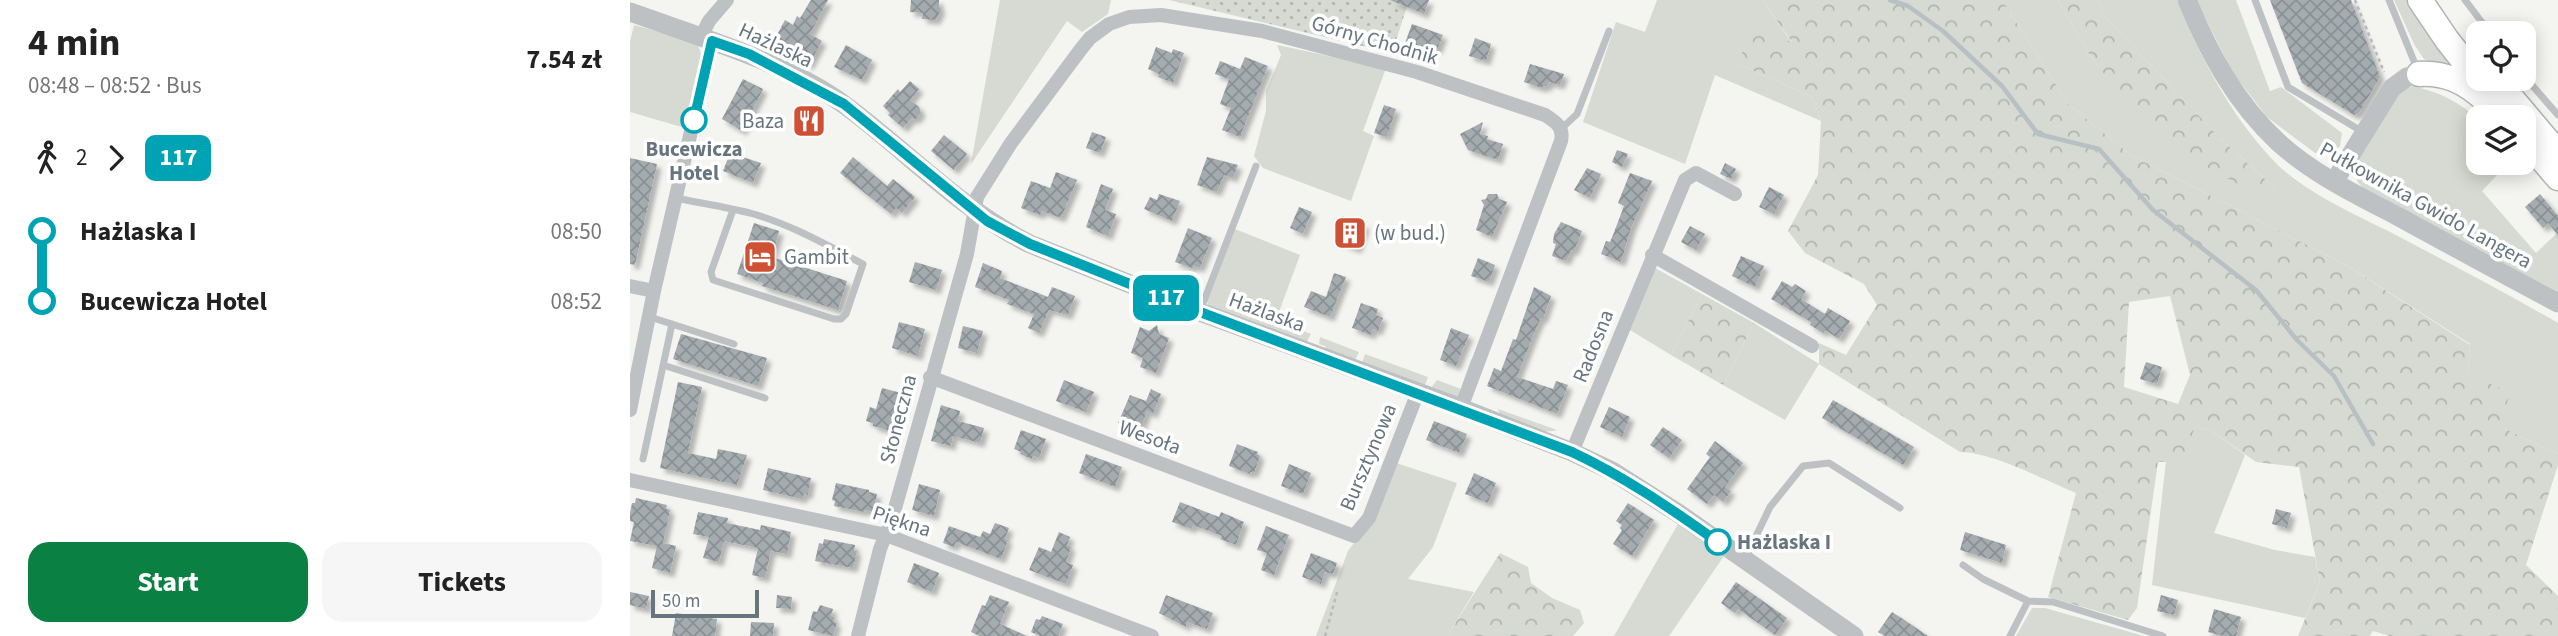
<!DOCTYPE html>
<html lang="en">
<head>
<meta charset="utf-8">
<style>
	body { margin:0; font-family:"Source Sans 3",sans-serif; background:#f6f6f6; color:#222; height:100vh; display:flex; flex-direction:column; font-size:26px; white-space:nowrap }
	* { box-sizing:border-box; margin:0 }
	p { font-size:23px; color:#767676 }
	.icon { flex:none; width:38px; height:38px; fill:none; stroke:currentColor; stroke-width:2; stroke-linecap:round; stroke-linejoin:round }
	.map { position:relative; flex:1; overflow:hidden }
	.side { display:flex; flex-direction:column; background:#fff; width:630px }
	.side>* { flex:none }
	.badge { padding:0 14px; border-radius:10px; font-size:24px; line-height:46px }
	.fabs { position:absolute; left:1836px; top:21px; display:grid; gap:14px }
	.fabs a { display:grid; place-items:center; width:70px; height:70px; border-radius:14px; background:#fff; box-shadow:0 4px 18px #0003; font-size:35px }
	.scale { position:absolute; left:21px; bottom:18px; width:108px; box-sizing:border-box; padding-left:7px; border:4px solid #66757e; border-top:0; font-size:19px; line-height:24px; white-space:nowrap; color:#66757e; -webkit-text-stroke:5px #fff; paint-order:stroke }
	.map>.badge { position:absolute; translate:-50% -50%; box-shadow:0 0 0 4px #fff }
	.legs { display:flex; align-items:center; gap:10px; height:77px; padding:0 28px; font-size:23px }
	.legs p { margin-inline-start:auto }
	.head { display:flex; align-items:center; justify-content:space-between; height:119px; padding:0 28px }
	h1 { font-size:38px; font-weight:700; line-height:52px }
	.button { display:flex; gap:14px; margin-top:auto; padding:14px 28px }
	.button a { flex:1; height:80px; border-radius:21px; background:#0b8043; color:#fff; font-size:28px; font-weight:700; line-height:80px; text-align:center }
	.button a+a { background:#f6f6f6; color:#222 }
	ul { padding:0 28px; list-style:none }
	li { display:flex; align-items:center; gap:24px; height:70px; font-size:26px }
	li i { display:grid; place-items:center; width:10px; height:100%; margin:0 9px; background:currentColor }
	li i::after { content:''; width:18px; height:18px; margin:-9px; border:5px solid; border-radius:50%; background:#fff }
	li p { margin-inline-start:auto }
	li:first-child i { background:linear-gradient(#0000 50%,currentColor 0) }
	li:last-child i { background:linear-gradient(currentColor 50%,#0000 0) }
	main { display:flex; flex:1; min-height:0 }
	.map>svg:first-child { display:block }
	.grass { fill:#d6dad2 }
	.forest { fill:url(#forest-crowns); fill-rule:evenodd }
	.park { fill:url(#park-dots) }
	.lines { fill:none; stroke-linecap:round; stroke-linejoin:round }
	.stream { stroke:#b7c1c4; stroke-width:4.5 }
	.building { fill:url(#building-cross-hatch); filter:url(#shadow) }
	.trunk-casing { stroke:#b0b4b6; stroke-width:27 }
	.path { stroke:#b7babc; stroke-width:2.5; stroke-dasharray:3.5 3.5; stroke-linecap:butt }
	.service { stroke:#bdc1c4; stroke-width:7 }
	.minor { stroke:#bdc1c4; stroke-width:14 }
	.tertiary { stroke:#bdc1c4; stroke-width:19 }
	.trunk { stroke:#fff; stroke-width:24 }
	.line-1-casing { stroke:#fff; stroke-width:16 }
	.line-1 { stroke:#00a3b4; stroke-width:10 }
	.stop-1-dot { fill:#fff; stroke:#00a3b4; stroke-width:3.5 }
	.labels { text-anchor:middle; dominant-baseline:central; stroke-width:7; stroke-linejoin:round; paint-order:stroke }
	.street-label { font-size:21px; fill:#66757e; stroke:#fff }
	.poi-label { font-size:21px; fill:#66757e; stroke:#fff; text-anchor:start }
	.stop-label { font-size:21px; font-weight:bold; fill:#66757e; stroke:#fff }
</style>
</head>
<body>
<main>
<section class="side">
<div class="head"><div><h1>4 min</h1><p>08:48 – 08:52 · Bus</p></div><b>7.54 zł</b></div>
<div class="legs"><svg class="icon" aria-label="walk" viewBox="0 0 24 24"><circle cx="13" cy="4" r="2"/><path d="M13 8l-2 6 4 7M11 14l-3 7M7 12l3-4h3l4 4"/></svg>2<svg class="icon" aria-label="forward" viewBox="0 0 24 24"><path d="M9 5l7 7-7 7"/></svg><b class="badge" style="background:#00a3b4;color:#fff">117</b></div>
<ul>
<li><i style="color:#00a3b4"></i><b>Hażlaska I</b><p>08:50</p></li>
<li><i style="color:#00a3b4"></i><b>Bucewicza Hotel</b><p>08:52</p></li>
</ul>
<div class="button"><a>Start</a><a>Tickets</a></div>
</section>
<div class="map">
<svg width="1928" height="636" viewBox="0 0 1928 636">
	<defs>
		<pattern id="forest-crowns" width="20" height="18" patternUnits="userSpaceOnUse" patternTransform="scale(1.75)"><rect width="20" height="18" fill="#d6dad2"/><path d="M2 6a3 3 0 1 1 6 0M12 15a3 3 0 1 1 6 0" fill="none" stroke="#b1b5b0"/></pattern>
		<pattern id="park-dots" width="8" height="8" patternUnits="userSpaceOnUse" patternTransform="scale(1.75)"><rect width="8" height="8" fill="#d6dad2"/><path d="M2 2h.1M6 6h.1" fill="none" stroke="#b1b5b0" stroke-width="1.8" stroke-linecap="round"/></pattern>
		<pattern id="building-cross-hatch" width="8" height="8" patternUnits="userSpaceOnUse" patternTransform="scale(1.75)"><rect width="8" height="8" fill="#a5acb0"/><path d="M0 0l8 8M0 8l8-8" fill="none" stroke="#8a9194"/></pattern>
		<filter id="shadow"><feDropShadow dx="4.5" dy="4.5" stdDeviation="2" flood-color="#0004"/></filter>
	</defs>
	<rect width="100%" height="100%" fill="#f4f4f1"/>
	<path class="grass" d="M370,0H481L478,14L452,32L437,21L341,164Z
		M1027,0H1132L1162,43L1108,64L1182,97L1191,121L1085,75L1055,164L953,122L986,22L1015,32Z
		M1372,0H1428L1465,64L1647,190L1590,138L1477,19L1467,0H1547C1570,57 1600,114 1642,159C1671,191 1726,215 1764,234C1819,263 1874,292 1928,323V454L1869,426L1838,372L1840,344L1718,266L1501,155L1439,105Z
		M1566,0H1606L1640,91L1651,87L1712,133L1710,146L1701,155L1685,153L1637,117L1603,73Z
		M1764,0H1777L1827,71L1794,59L1784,44Z
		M4,25L67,42L72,57L55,128L0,112V42Z
		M647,45L756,68L733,131L744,136L721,201L633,168L624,156L636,111V91L651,55Z
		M1782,86C1807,91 1831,102 1848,120V163H1869L1868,174L1852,191L1906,253L1928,232V296L1736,192L1727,181L1728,160L1770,92Z
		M605,229L670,255L646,320L681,334L676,343L579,306L577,302Z
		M1025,268L1072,294L1041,355L1000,330Z
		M1124,323L1189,364L1155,420L1093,385Z
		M690,337L729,352L725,360L698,352L695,346L689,344Z
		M735,354L798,377L795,385L732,363Z
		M841,359L845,361L830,400L801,388L807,380L831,389Z
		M868,409L927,430C908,436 887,422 870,415Z
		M1565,427L1582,431L1615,455L1584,533L1645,550L1685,557L1690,582L1675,618L1522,585L1536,461H1552Z
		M766,463L827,483L803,547L778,579L844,592L817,636H686L718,551L727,539Z
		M1048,524L1094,556L1039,636H984Z
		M1402,608H1415L1514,636H1386Z"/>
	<path class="forest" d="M1132,0H1372L1439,105L1501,155L1718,266L1840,345L1838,372L1880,394L1869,426L1928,454V465L1896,565L1928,596V636H1760L1743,631L1740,636H1668L1690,582L1669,467L1626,462L1582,431L1565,427L1552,462H1528L1507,608L1498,620L1418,597L1446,493C1415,480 1362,452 1330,452L1189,364V343L1216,355L1247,305L1234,284L1175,253L1158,231L1188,175L1191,121L1182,97L1108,64L1121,30L1162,42ZM1540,296L1560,375L1548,404L1494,387L1499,302Z
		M1428,0H1467L1477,19L1590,138L1648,191L1615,188L1549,152L1465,64Z
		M1072,294L1124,323L1093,385L1041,355Z
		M870,553L898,567L901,583L922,598L950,610L954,623L943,636H817Z"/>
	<path class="park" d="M539,0H779L762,53Z"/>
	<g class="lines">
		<path class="stream" d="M1260,0L1278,6L1313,31L1372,86L1408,134L1469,149L1523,210L1626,290L1667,340L1704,376L1743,444"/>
	</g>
	<path class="building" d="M181,0H198L180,34L192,41L179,65L142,44L155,20L163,25L167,16L170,18Z
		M281,0H309V6L311,9L306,20L292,19L293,13L280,12Z
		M760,0H799L794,14Z
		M1640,0H1721L1750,77L1729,113L1724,115L1672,83Z
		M782,24L813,35L807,50L775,43Z
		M845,38L861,44L856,61L839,56Z
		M216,45L242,60L232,80L204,67Z
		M526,47L542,53L543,49L554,53L543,83L528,77L529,74L518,69Z
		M615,57L638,66L610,137L592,130L601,108L590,104L599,79L585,74L590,61L610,69Z
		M900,64L934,74L930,85L919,82L917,87L913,86L912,88L894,82Z
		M113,79L133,89L112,131L92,119Z
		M280,81L289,89L280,100L289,107L291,113L285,120L282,118L273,128L258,115L260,113L253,106L268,89L270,92Z
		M754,105L766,109L757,137L744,133Z
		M853,122L850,134L858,136L857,139L873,144L868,160L838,150L830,134Z
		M462,132L476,137L470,153L456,148Z
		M314,135L337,154L324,170L301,151Z
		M987,150L998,154L992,167L982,162Z
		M100,153L131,163L123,183L93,171Z
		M223,157L257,186L263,179L285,197L272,213L266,208L261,214L210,173Z
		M577,157L608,165L603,178L594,175L587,192L567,185Z
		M0,158L27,164L5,265L0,264Z
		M1095,163L1106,169L1101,179L1090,174Z
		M957,168L971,174L960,198L944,190Z
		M426,172L447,180L431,218L412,211L410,215L391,208L401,181L420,188Z
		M1000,173L1022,181L1001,228L991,262L971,254L976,241L980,242L983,235L994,206L988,203Z
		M471,184L483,189L475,210L486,214L478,236L456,227Z
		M1139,187L1154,195L1144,214L1129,207Z
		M529,194L550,201L542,221L514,209L520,197L527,200Z
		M858,194H867L869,199L877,202L862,237L846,230L854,205L851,200L856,199Z
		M1910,194L1928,216V235L1918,223L1913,228L1895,207Z
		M669,207L682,212L673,234L660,228Z
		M712,216L735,225L727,249L704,240Z
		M931,222L952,231L944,251L941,250L936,261L922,256L926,244L923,243L924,234Z
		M124,223L149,231L142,257L217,281L208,310L132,286L133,283L107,274Z
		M1060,226L1075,234L1066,250L1051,242Z
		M558,228L582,238L570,268L564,266L562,268L545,262Z
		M1111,256L1134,266L1125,287L1102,276Z
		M848,258L865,265L859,282L841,276Z
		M285,262L312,270L306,290L279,282Z
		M353,263L372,271L370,278L418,297L422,287L445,296L438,315L419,310L409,333L398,328L404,314L377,304L379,300L345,287Z
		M704,273L716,277L700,317L674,307L681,291L696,297Z
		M1152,281L1162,287L1165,284L1176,291L1171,299L1195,314L1198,308L1220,321L1209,339L1195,330L1193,333L1180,325L1181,322L1141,299Z
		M904,287L921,296L913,319L911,318L905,331L887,377L923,389L926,381L938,385L927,414L857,386L864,368L871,371L883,339L886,340Z
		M731,303L748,309L746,315L753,318L748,331L743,329L741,335L722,328Z
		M269,322L295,329L288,356L262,348Z
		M527,325L529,334L539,338L526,373L510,367L513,358L501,353L510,327L519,331Z
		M333,326L353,331L347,353L328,348Z
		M821,328L839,335L826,366L810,360Z
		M51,334L137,358L128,386L43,359Z
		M1516,362L1532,367L1527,384L1510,379Z
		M434,380L464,392L456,412L426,401Z
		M48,382L72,387L58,453L86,459L88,449L117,455L107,485L30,468Z
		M252,388L275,394L265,432L243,426V423L236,421L240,407L246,409Z
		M521,389L531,394L523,414L517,411L512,425L507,423L504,430L488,423L500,395L516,401Z
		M1203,400L1284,447L1273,465L1192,418Z
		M311,405L330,411L328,421L354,428L350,443L323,436L321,446L301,441Z
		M979,407L1000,417L992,437L970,427Z
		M804,421L837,434L829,453L796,440Z
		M1033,427L1052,440L1039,458L1020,445Z
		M391,430L416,439L409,458L403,456L402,459L390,454L391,452L384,449Z
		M1085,441L1113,463L1095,487L1101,491L1093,502L1084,495L1077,504L1057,489L1080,457L1076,454Z
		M607,444L628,452L627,454L630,456L624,473L620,472V474L599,466Z
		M456,454L492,467L485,487L449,473Z
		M659,464L681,473L673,494L651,486Z
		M138,468L181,478L178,495L174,494L172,499L133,490Z
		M844,473L866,483L858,503L835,494Z
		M206,483L239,490V492L247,494L243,512L235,510L234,512L204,506L205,501L202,500Z
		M289,484L310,490L304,516L282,510Z
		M6,498L37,505L36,509L40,510L33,543L46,546L40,573L22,568L27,546L0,541L4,522L0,521V513L2,503H5Z
		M550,502L589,517L591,512L614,522L606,545L590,539L592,536L563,525L562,529L542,522Z
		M998,503L1024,520L1002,556L983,544L992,530L990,528L992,525L986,521Z
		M1646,509L1661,513L1657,528L1642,524Z
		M68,512L98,518L97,523L130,530L131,525L161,532L157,554L141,551L135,578L122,575L128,548L94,541L89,562L73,558L79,537L63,534Z
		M365,523L379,528L375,539L378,540L371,559L326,542L324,547L313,543L319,526L350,537L353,531L360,534Z
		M636,526L659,535L644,575L631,570L637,553L627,550Z
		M429,532L440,537L437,545L441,547L436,562L443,565L436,584L399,570L409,547L421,552Z
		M1335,532L1376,545L1372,563L1330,550Z
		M194,539L225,545L224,551H227L223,568L185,561L189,543L193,544Z
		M681,553L707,563L703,574L695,572L691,584L672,577Z
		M284,563L309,573L302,592L277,582Z
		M1106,582L1157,618L1145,635L1108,609L1105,613L1091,603Z
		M0,592L19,596L16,609L0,605Z
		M147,595L162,597L161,609L146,608Z
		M360,595L379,602L370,624L397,636H350L341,632L352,605L355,606Z
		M536,595L583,613L577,629L557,622L556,627L529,613Z
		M1531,595L1548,600L1544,615L1527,611Z
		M190,605L203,609L201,616L205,617L203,622L207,623L203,636L178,630L183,611L187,612Z
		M1584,609L1611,617L1606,636H1593L1578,632Z
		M1262,612L1273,619L1298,636H1255L1248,632Z
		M46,613L87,619L85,636H42Z
		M412,616L433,624L428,636H410L401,632L406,619L410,620Z
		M121,622L144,623L143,636H120Z"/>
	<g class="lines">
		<defs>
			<path id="trunk" d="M1790,0L1817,40L1878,117
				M1789,74C1815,72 1835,82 1854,99
				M1874,89L1928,153
				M1898,143L1928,178"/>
		</defs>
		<use href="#trunk" class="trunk-casing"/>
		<path class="path" d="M1725,0L1754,72
			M695,636L708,589"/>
		<path class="service" d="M1625,0L1658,87L1733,132
			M1759,0L1788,71
			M1835,0L1860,33
			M1894,76L1928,115
			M931,129L947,114L979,31
			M46,198C70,203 96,207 120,213C160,224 197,245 233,264L216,314L211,319H204L83,280L81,272L103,210
			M570,311L626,166
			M20,317L104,344
			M33,365L135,398
			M13,459L42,324
			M1116,557L1140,507L1173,466L1199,463L1270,508
			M1333,565L1353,579L1398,601L1423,602L1533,636
			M1380,636L1398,601"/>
		<path class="minor" d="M71,37L79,21L97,0
			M1022,255L1182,346
			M0,286L24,291
			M300,377L724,536L739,518L788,392
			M0,410L24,291L82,41
			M942,452L1055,180L1066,173L1105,194
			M0,480L256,535L522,636
			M228,636L250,549L262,519L337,254L347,197L381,143L451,49L460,38L479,24L499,17L531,15L632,31L787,72L915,115C926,122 934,127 931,141L831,408"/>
		<path class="tertiary" d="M1557,0C1579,53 1605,102 1648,142C1683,174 1727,195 1769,217C1822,246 1875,275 1928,303
			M0,12C69,37 157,62 216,106C278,152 330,209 400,244L570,312L831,408L942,452L982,471L1048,513L1224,636
			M1704,182L1762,88L1777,77L1789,74"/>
		<use href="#trunk" class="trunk"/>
	</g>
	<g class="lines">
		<defs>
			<path id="line-1" d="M64,120L82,41L119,54L214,104L357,221L400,244L570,312L942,452C995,477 1040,508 1088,542"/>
		</defs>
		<use href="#line-1" class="line-1-casing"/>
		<use href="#line-1" class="line-1"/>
	</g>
	<defs>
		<symbol id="restaurant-square" viewBox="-11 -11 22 22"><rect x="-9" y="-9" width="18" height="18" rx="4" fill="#cf5135" stroke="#fff"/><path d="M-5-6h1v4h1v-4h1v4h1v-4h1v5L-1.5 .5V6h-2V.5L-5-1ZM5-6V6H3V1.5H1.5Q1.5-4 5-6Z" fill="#fff"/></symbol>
		<symbol id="building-square" viewBox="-11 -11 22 22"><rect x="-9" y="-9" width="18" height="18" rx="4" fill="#cf5135" stroke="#fff"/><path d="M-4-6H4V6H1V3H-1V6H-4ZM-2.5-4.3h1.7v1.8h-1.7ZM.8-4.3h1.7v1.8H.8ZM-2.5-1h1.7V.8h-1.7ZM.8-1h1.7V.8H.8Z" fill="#fff"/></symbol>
		<symbol id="hotel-square" viewBox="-11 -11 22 22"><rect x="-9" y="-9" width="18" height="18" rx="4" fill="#cf5135" stroke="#fff"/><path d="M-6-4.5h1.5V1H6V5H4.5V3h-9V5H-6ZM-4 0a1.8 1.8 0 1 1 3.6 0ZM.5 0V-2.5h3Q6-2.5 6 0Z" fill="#fff"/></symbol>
	</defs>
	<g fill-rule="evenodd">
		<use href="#restaurant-square" x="160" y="102" width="38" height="38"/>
		<use href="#building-square" x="701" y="214" width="38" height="38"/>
		<use href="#hotel-square" x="111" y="238" width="38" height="38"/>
	</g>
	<g class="stop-1-dot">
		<circle cx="64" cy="120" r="12"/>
		<circle cx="1088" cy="542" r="12"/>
	</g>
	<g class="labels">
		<g class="street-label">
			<text transform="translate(745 40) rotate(16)">Górny Chodnik</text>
			<text transform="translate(146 45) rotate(25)">Hażlaska</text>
			<text transform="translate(1796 205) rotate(29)">Pułkownika Gwido Langera</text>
			<text transform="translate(637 312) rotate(20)">Hażlaska</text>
			<text transform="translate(963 346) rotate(-68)">Radosna</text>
			<text transform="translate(268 419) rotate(-75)">Słoneczna</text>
			<text transform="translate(520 437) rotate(20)">Wesoła</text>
			<text transform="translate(738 457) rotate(-67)">Bursztynowa</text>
			<text transform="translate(272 521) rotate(18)">Piękna</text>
		</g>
		<g class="poi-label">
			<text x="154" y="121" text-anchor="end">Baza</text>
			<text x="744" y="233">(w bud.)</text>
			<text x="154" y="257">Gambit</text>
		</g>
		<g class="stop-label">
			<text x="64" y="149">Bucewicza<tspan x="64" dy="24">Hotel</tspan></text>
			<text x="1107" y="542" text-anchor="start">Hażlaska I</text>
		</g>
	</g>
</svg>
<div class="fabs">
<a><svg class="icon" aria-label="locate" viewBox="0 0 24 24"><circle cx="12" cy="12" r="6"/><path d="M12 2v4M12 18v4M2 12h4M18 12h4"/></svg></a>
<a><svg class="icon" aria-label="layers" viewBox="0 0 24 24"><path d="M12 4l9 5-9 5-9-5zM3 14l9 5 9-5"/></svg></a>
</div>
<div class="scale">50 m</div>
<b class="badge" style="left:536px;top:298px;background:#00a3b4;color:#fff">117</b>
</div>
</main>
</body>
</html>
